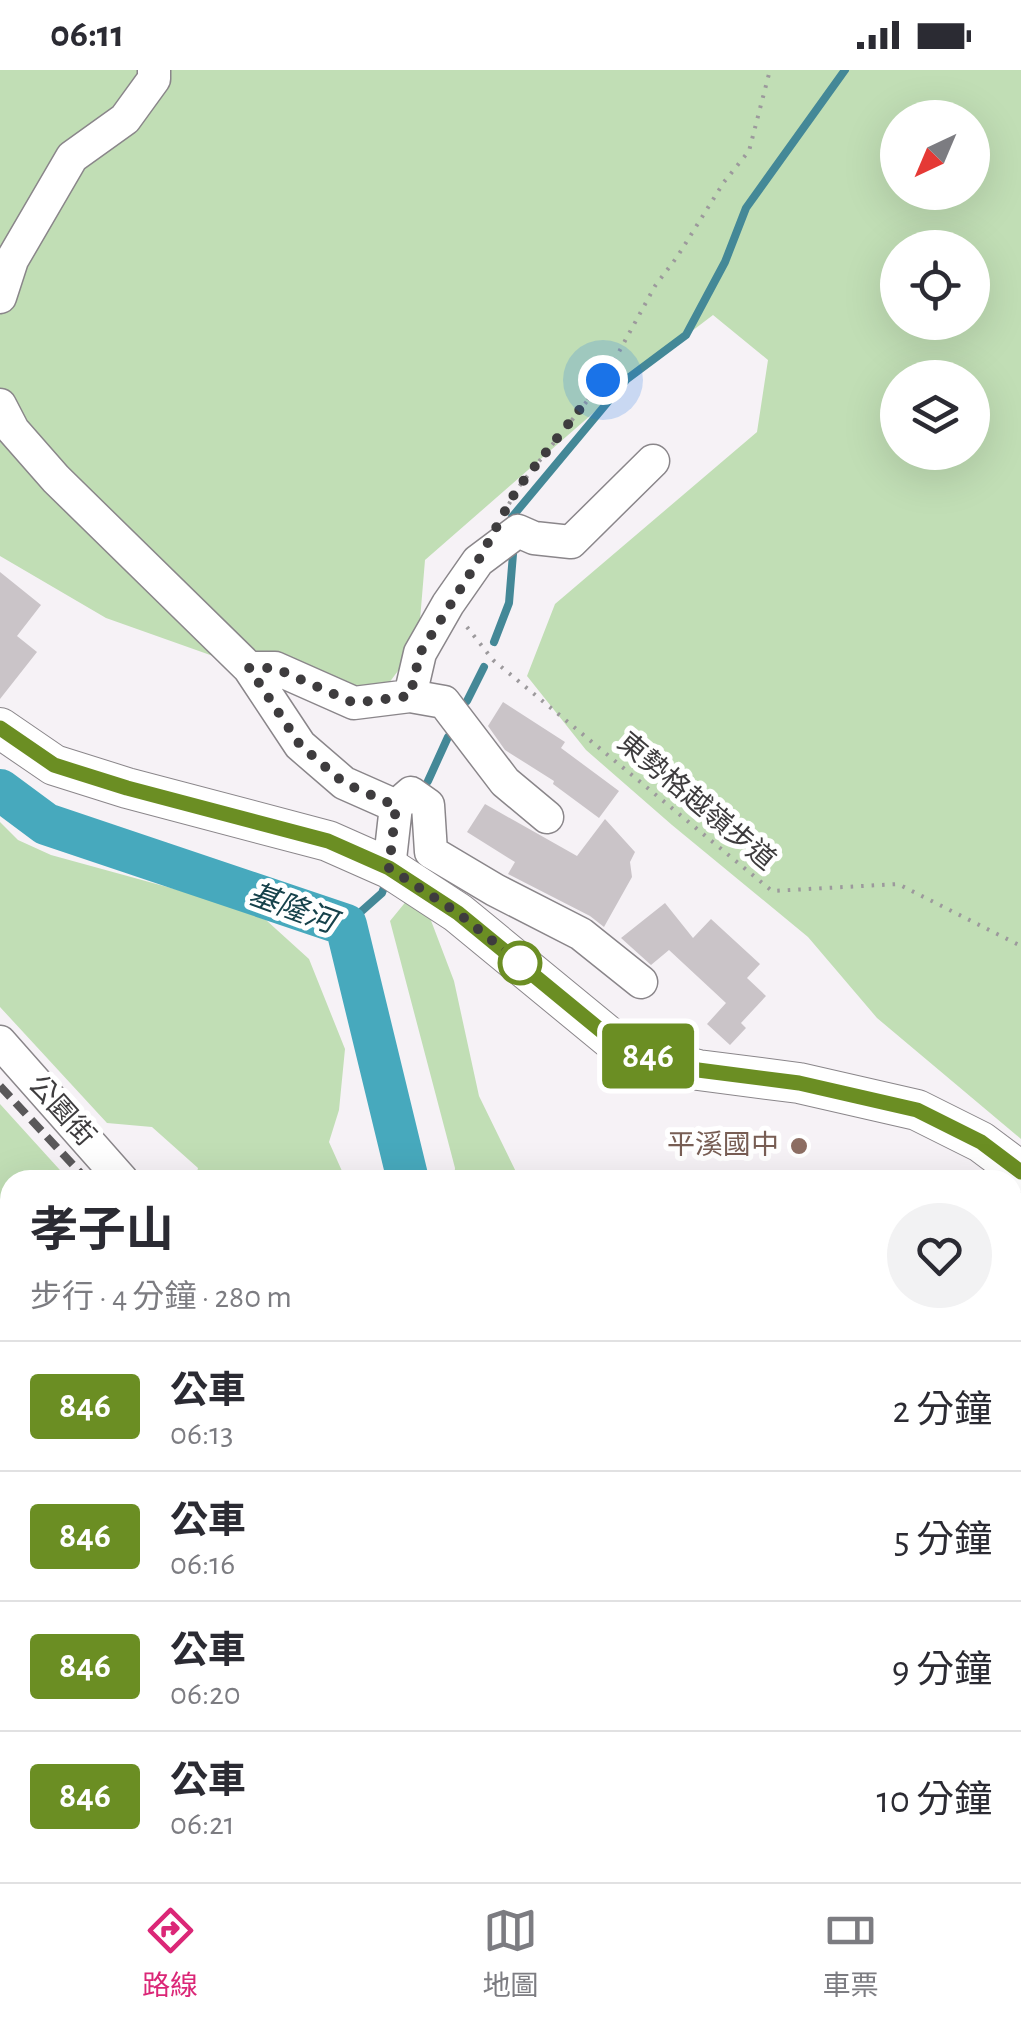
<!DOCTYPE html>
<html lang="zh-TW">
<head>
<meta charset="utf-8">
<style>
	body { margin:0; font-family:"Alegreya Sans","Noto Sans TC",sans-serif; background:#f2f2f3; color:#2b2b33; height:100vh; display:flex; flex-direction:column; font-size:38px; white-space:nowrap }
	* { box-sizing:border-box; margin:0 }
	p { font-size:32px; color:#7c7c81 }
	.icon { flex:none; width:55px; height:55px; fill:none; stroke:currentColor; stroke-width:2; stroke-linecap:round; stroke-linejoin:round }
	.map { position:relative; flex:1; overflow:hidden }
	.sheet { position:absolute; left:0px; top:1100px; width:1022px; height:712px; display:flex; flex-direction:column; background:#fff; border-radius:30px 30px 0 0; box-shadow:0 10px 40px #0002 }
	.sheet>* { flex:none }
	.badge { padding:0 20px; border-radius:8px; font-size:35px; line-height:65px }
	.needle { width:65px; rotate:224deg }
	.buttons { position:absolute; left:880px; top:30px; display:grid; gap:20px }
	.buttons a { display:grid; place-items:center; width:110px; height:110px; border-radius:50%; background:#fff; box-shadow:0 10px 40px #0002; font-size:50px }
	.you { position:absolute; width:50px; height:50px; margin:-25px; border:8px solid #fff; border-radius:50%; background:#1a73e8; box-shadow:0 0 0 15px #1a73e833 }
	.map>.badge { position:absolute; translate:-50% -50%; box-shadow:0 0 0 5px #fff }
	.round { display:grid; place-items:center; flex:none; width:105px; height:105px; border-radius:52px; background:#f2f2f3 }
	.overview { display:flex; align-items:center; justify-content:space-between; height:170px; padding:0 30px }
	h1 { font-size:48px; font-weight:700; line-height:75px }
	ul { padding:0; list-style:none }
	li { display:flex; align-items:center; gap:30px; height:130px; padding:0 30px; border-top:2px solid #e1e1e2 }
	li div { flex:1 }
	li b { display:block; font-size:38px }
	li em { font-style:normal }
	li .badge { min-width:110px; font-weight:700; text-align:center }
	.status { display:flex; justify-content:space-between; align-items:center; height:70px; padding:0 50px; background:#fff; direction:ltr }
	.status svg { height:28px; fill:currentColor }
	.tabs { display:flex; justify-content:space-around; align-items:center; height:140px; border-top:2px solid #e1e1e2; background:#fff; font-size:28px; color:#7c7c81 }
	.tabs a { display:grid; justify-items:center; gap:5px }
	.tabs .active { color:#db2777 }
	.map>svg:first-child { display:block }
	.green { fill:#c1deb5; fill-rule:evenodd }
	.lines { fill:none; stroke-linecap:round; stroke-linejoin:round }
	.stream { stroke:#448897; stroke-width:8 }
	.river { stroke:#47a9bd; stroke-width:42 }
	.building { fill:#cac4c8 }
	.minor-casing { stroke:#8a868a; stroke-width:35 }
	.major-casing { stroke:#8a868a; stroke-width:42 }
	.path { stroke:#9c999c; stroke-width:4; stroke-dasharray:2.5 8; stroke-linecap:butt }
	.minor { stroke:#fff; stroke-width:32 }
	.major { stroke:#fff; stroke-width:40 }
	.rail { stroke:#5a585a; stroke-width:8; stroke-dasharray:15 8; stroke-linecap:butt }
	.line-casing { stroke:#fff; stroke-width:22 }
	.line { stroke:#6b8e23; stroke-width:15 }
	.walk { stroke:#3e3c3e; stroke-width:10; stroke-dasharray:0 18 }
	.stop-dot { fill:#fff; stroke:#6b8e23; stroke-width:5 }
	.education-dot { fill:#8d6e63; stroke:#fff; stroke-width:4 }
	.labels { text-anchor:middle; dominant-baseline:central; stroke-width:10; stroke-linejoin:round; paint-order:stroke }
	.street-label { font-size:28px; fill:#3e3c3e; stroke:#fff }
	.education-label { font-size:28px; fill:#785e54; stroke:#fff; text-anchor:end }
	.water-label { font-size:30px; font-style:italic; fill:#16424b; stroke:#fff }
</style>
</head>
<body>
<div class="status"><b>06:11</b><svg viewBox="0 0 49 12"><path d="M0 12V9h3v3zM5 12V6h3v6zM10 12V3h3v9zM15 12V0h3v12zM26 1h20v11H26zM47 4h2v5h-2z"/></svg></div>
<div class="map">
<svg width="1021" height="1812" viewBox="0 0 1021 1812">
	<rect width="100%" height="100%" fill="#f6f2f6"/>
	<path class="green" d="M0,0H1021V1069L877,948L808,867L672,755L586,680L527,606L555,534L757,362L768,290L713,245L654,290L425,490L418,574L380,625L317,623L106,548L0,486ZM898,48H972V122H898ZM898,178H972V252H898ZM898,308H972V382H898Z
		M0,752L18,770L51,785L211,829L266,850L309,889L345,979L339,1040L329,1072L346,1110H195L198,1098L152,1057L107,1053L0,937Z
		M408,829L427,840L454,911L479,1026L520,1110H454L455,1098L390,851Z
		M0,1034L69,1110H10V1128L0,1136Z
		M5,1406L10,1411V1802H358L359,1812H0V1408Z
		M875,1802L882,1812H468L464,1803Z"/>
	<g class="lines">
		<path class="stream" d="M512,447L627,309L686,265L725,192L746,138L845,0
			M494,572L509,533L513,484
			M467,631L484,597
			M428,711L448,667
			M346,855L382,823L386,812"/>
		<path class="river" d="M0,720L46,754L346,855L408,1110
			M775,1802L784,1812"/>
	</g>
	<path class="building" d="M0,502L41,535L17,566L37,582L0,629Z
		M503,632L565,672L561,678L619,721L599,748L553,714L554,711L505,680L488,656Z
		M485,734L577,786L605,749L635,782L630,792L632,807L604,857L590,846L508,804L515,792L467,762Z
		M665,833L693,868L711,849L760,894L747,908L766,926L741,953L746,958L730,975L707,954L726,933L669,880L651,895L621,868Z"/>
	<g class="lines">
		<defs>
			<path id="minor" d="M0,227L12,190L72,87L125,49L154,9V0
				M0,335L13,360L56,409L249,598L300,675L344,713L396,736L389,798
				M249,598H275L354,633L410,626L444,632L505,712L547,747
				M410,626L420,583L448,534L478,491L518,461L534,468L571,472L653,391
				M396,736L411,723L428,735L431,782L495,820L581,864L641,912
				M0,972L122,1110
				M1012,1190L1021,1178
				M0,1374L10,1383
				M425,1802V1812"/>
			<path id="major" d="M0,658L54,695L127,718L328,771L389,798L458,843L610,968L653,989L698,1000L799,1013L917,1040L981,1072L1021,1102"/>
		</defs>
		<use href="#minor" class="minor-casing"/>
		<use href="#major" class="major-casing"/>
		<path class="path" d="M509,434L517,419L603,311L655,216L677,187L724,112L749,81L770,0
			M467,557L493,590L772,821L898,814L1021,876"/>
		<use href="#minor" class="minor"/>
		<use href="#major" class="major"/>
		<path class="rail" d="M0,1016L87,1110
			M381,1802L382,1812"/>
	</g>
	<g class="lines">
		<defs>
			<path id="line" d="M0,658L54,695L127,718L328,771L389,798L458,843L610,968L653,989L698,1000L799,1013L917,1040L981,1072L1021,1102"/>
		</defs>
		<use href="#line" class="line-casing"/>
		<use href="#line" class="line"/>
		<path class="walk" d="M520,893L458,843L389,798L396,736L344,713L300,675L249,598H275L354,633L410,626L420,583L478,491L517,419L603,310"/>
	</g>
	<circle class="stop-dot" cx="520" cy="893" r="20"/>
	<circle class="education-dot" cx="799" cy="1076" r="10"/>
	<g class="labels">
		<g class="street-label">
			<text transform="translate(696 732) rotate(40)">東勢格越嶺步道</text>
			<text transform="translate(61 1041) rotate(48)">公園街</text>
		</g>
		<g class="education-label">
			<text x="779" y="1076">平溪國中</text>
		</g>
		<g class="water-label">
			<text transform="translate(292 839) rotate(20)">基隆河</text>
		</g>
	</g>
</svg>
<div class="buttons">
<a><svg class="needle" viewBox="-14 -14 28 28"><path d="M0-13l5 13h-10z" fill="#e53935"/><path d="M0 13l5-13h-10z" fill="#7c7c81"/></svg></a>
<a><svg class="icon" aria-label="locate" viewBox="0 0 24 24"><circle cx="12" cy="12" r="6"/><path d="M12 2v4M12 18v4M2 12h4M18 12h4"/></svg></a>
<a><svg class="icon" aria-label="layers" viewBox="0 0 24 24"><path d="M12 4l9 5-9 5-9-5zM3 14l9 5 9-5"/></svg></a>
</div>
<div class="you" style="left:603px;top:310px"></div>
<b class="badge" style="left:648px;top:986px;background:#6b8e23;color:#fff">846</b>
<section class="sheet">
<div class="overview"><div><h1>孝子山</h1><p>步行 · 4 分鐘 · 280 m</p></div><a class="round"><svg class="icon" aria-label="heart" viewBox="0 0 24 24"><path d="M12 20l-8-8c-3-5 5-10 8-4 3-6 11-1 8 4z"/></svg></a></div>
<ul>
<li><span class="badge" style="background:#6b8e23;color:#fff">846</span><div><b>公車</b><p>06:13</p></div><em>2 分鐘</em></li>
<li><span class="badge" style="background:#6b8e23;color:#fff">846</span><div><b>公車</b><p>06:16</p></div><em>5 分鐘</em></li>
<li><span class="badge" style="background:#6b8e23;color:#fff">846</span><div><b>公車</b><p>06:20</p></div><em>9 分鐘</em></li>
<li><span class="badge" style="background:#6b8e23;color:#fff">846</span><div><b>公車</b><p>06:21</p></div><em>10 分鐘</em></li>
</ul>
</section>
</div>
<nav class="tabs">
<a class="active"><svg class="icon" aria-label="directions" viewBox="0 0 24 24"><path d="M12 3l9 9-9 9-9-9zM9 14v-3h6M13 9l2 2-2 2"/></svg>路線</a>
<a><svg class="icon" aria-label="map" viewBox="0 0 24 24"><path d="M3 6l6-2 6 2 6-2v14l-6 2-6-2-6 2zM9 4v14M15 6v14"/></svg>地圖</a>
<a><svg class="icon" aria-label="tickets" viewBox="0 0 24 24"><path d="M3 7h18v10H3zM15 7v10"/></svg>車票</a>
</nav>
</body>
</html>
